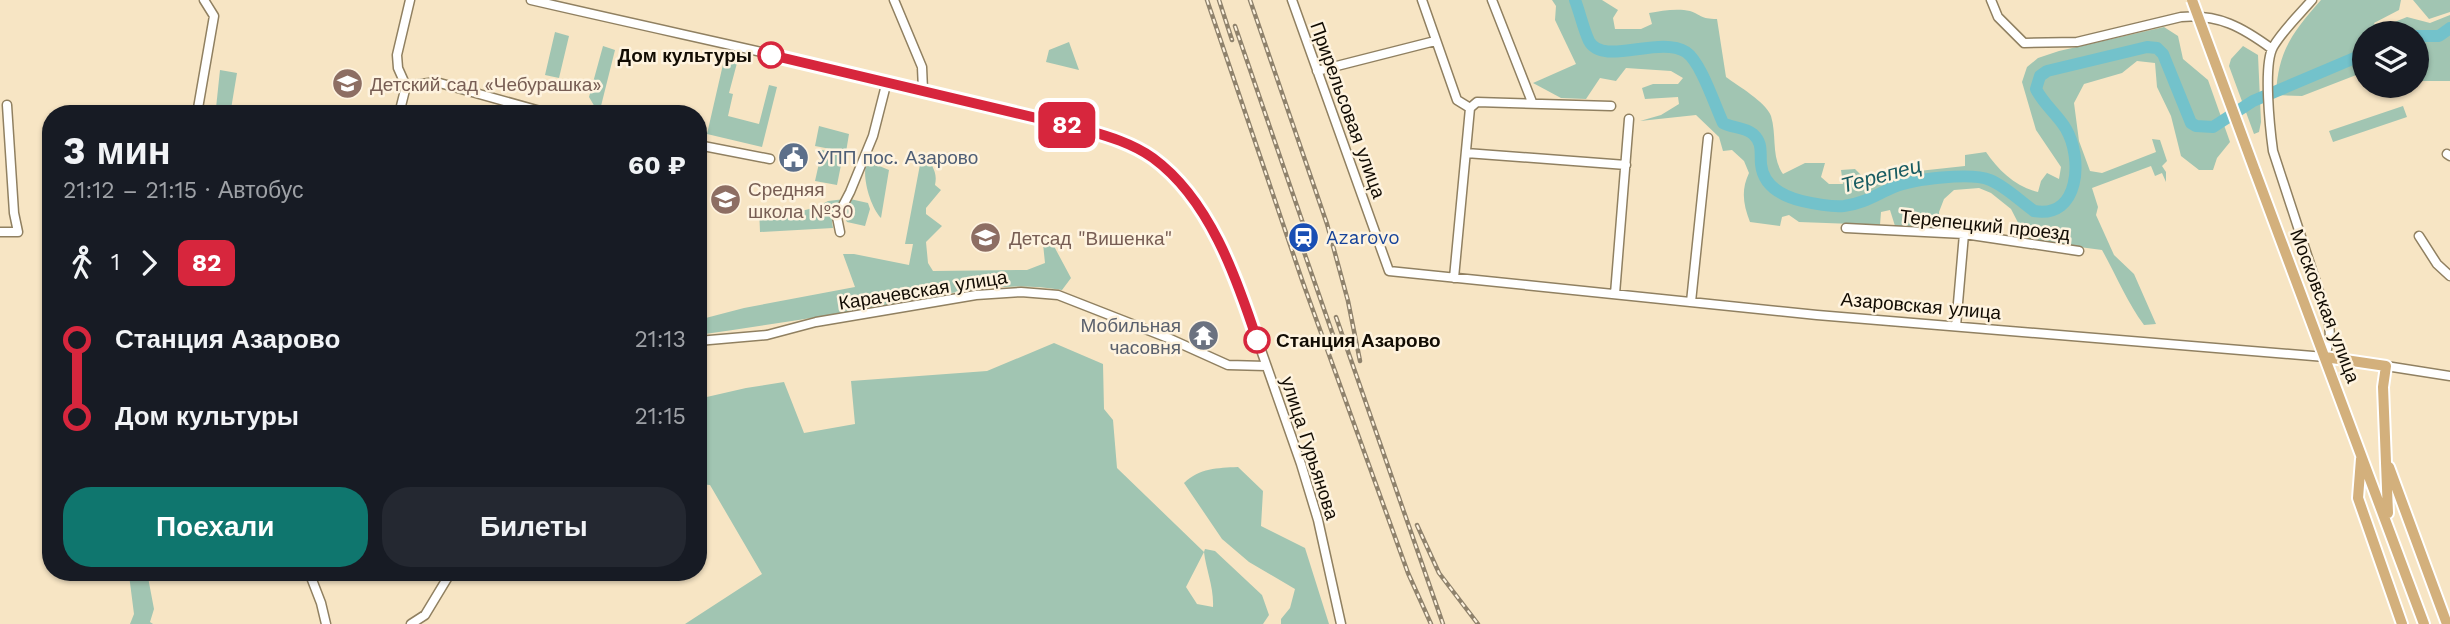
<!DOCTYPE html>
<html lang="ru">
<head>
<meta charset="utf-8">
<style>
	body { margin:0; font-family:"Work Sans",sans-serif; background:#242831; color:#f1f3f6; height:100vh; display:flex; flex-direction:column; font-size:26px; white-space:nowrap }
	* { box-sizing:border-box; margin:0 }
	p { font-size:23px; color:#9ea1a6 }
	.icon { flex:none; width:38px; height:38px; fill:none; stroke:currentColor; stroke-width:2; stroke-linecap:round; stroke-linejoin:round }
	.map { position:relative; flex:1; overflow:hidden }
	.side { position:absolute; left:42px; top:105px; width:665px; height:476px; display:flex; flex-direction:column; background:#171b24; border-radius:28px; box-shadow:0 2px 5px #0004 }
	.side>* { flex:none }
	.badge { padding:0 14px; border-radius:10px; font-size:24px; line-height:46px }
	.buttons { position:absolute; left:2352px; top:21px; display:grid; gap:14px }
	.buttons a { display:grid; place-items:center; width:77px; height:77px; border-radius:50%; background:#171b24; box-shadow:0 2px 5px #0004; font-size:35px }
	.map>.badge { position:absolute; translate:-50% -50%; box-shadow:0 0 0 4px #fff }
	.legs { display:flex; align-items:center; gap:10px; height:77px; padding:0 21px; font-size:23px }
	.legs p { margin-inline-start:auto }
	.summary { display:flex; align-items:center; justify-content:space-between; height:119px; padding:0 21px }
	h1 { font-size:38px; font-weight:700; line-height:52px }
	.action { display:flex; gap:14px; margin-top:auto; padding:14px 21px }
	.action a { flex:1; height:80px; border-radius:28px; background:#0f766e; color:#fff; font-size:28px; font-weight:700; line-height:80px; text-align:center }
	.action a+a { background:#242831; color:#f1f3f6 }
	ul { padding:0 21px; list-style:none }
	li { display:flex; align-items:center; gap:24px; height:77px; font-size:26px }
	li i { display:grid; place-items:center; width:10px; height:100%; margin:0 9px; background:currentColor }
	li i::after { content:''; width:18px; height:18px; margin:-9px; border:5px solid; border-radius:50%; background:#171b24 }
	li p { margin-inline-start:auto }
	li:first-child i { background:linear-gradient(#0000 50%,currentColor 0) }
	li:last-child i { background:linear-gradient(currentColor 50%,#0000 0) }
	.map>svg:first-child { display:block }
	.green { fill:#a1c5b2; fill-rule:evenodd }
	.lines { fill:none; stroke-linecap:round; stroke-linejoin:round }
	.river { stroke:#73c2cb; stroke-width:12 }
	.minor-casing { stroke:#908061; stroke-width:11 }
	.major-casing { stroke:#fff; stroke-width:14 }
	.minor { stroke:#fff; stroke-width:8 }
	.major { stroke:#d3b07c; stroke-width:10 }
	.rail-casing { stroke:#8f826c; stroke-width:4.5 }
	.rail { stroke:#fef3df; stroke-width:2; stroke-dasharray:5; stroke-linecap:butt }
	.major-bridge-casing { stroke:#fff; stroke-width:14; stroke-linecap:butt }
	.major-bridge { stroke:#d3b07c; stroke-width:10 }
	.line-1-casing { stroke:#fff; stroke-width:16 }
	.line-1 { stroke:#d7263d; stroke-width:10 }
	.stop-1-dot { fill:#fff; stroke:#d7263d; stroke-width:3.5 }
	.labels { text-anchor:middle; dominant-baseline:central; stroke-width:5; stroke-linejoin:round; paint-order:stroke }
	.stop-label { font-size:19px; font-weight:bold; fill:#120c03; stroke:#fef3df; text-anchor:end }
	.education-label { font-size:19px; fill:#785e54; stroke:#fef3df; text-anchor:start }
	.street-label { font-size:19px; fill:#120c03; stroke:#fef3df }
	.service-label { font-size:19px; fill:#4e5e75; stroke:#fef3df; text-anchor:start }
	.transit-label { font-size:19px; fill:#164399; stroke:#fef3df; text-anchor:start }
	.worship-label { font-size:19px; fill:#5b616d; stroke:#fef3df; text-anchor:end }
	.water-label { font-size:21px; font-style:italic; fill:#175b61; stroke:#fef3df }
</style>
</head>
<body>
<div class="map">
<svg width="2450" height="624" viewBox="0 0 2450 624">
	<rect width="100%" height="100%" fill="#f7e5c4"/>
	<path class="green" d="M1552,0H1602L1618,10L1613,18L1615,29H1641L1652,24L1649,13C1661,11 1677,8 1690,11C1702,15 1700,19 1717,19L1726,77C1738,86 1766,102 1771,116C1777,136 1771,157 1783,174L1805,163H1825L1821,177L1829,184H1843L1841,170L1855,169L1863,177L1965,166V155L1986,152C1998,170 2016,187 2038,192L2041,181L2047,173L2059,179L2061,167L2036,130L2022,82L2027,67L2038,58L2059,51L2164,27L2178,36L2183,59L2208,80L2230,142L2217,158L2213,170H2199L2181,156L2171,116L2157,87L2155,63L2137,61L2122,73L2084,84L2074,103L2079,141L2090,171L2102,173L2156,152L2152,139L2160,140L2167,161L2162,166L2166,172V182L2162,173L2155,176L2151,166L2092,188L2098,207L2096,215L2114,255L2134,274L2156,324L2144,325C2127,302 2116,275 2102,250L2027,240L2011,209L1991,193L1979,188L1954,190L1944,199L1939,212L1940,228L1895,226L1890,210L1881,212L1880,225L1799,222L1789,215L1782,217L1780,226L1750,222C1743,204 1741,190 1749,173L1744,161L1732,150L1723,151L1719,137L1696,115L1640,121L1661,115L1679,104L1678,97L1645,99L1642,88L1653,84H1678L1683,78L1671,71L1626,68L1616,81L1600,78L1586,99L1561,98L1533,83L1576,64L1555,20L1556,6Z
		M2321,0H2401L2399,10L2374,23L2377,29L2407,17L2430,23L2450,15V81H2417V33H2364V72L2302,96L2276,95C2278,50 2293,32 2321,0Z
		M2413,0H2450V12L2429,19Z
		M555,32L569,36L559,78L545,75Z
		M1069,42L1079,70L1046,62L1049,50Z
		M603,46L615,50L599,114L589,97Z
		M2243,46L2258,55L2261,122L2259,132L2254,134L2229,66L2231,59Z
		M724,60L737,63L729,93L733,94L728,116L759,124L769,85L777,87L762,147L707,134Z
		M220,70L237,73L231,109L216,108Z
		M2403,106L2407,117L2333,142L2329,131Z
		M819,126L849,134L846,152L815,146Z
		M822,150L843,155L837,185L815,181Z
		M922,154L927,155C931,166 938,171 935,185L941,190L926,208V214L942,226L926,242L928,263L933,271L1027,270L1045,263L1042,234L1048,235L1071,278L1062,290C1003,280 946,294 888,305C825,316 762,326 698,335V320L744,308L855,287L843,254H854L909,265L913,244H905Z
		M867,161L889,170L881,218C870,206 861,175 867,161Z
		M845,199L832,222L833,228L760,232L759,208L786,215L817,207L828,201Z
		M850,199L868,203L870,209L865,226L847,222L844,216Z
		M1054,343L1103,364L1104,409L1113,420L1117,468L1204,552L1205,549L1215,551L1262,595L1269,615L1263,624H685L762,574L710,485L698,484V399L746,388L784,382L804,433L855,424L851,381L987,371ZM1204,552C1206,570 1214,587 1213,607L1197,604L1186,587Z
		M1238,467L1263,491L1261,526L1305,548L1329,624H1281V619L1290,608L1295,589L1249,562L1222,539L1184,483C1200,468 1217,468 1238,467Z
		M131,572H147L154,609L150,622L153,624H130L134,614L129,575Z"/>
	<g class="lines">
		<path class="river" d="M1575,0C1580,13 1583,28 1589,41C1603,67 1659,35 1686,52C1701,62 1715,106 1723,123C1732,128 1745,127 1753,134C1763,143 1760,152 1761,164C1763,186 1782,196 1802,201C1815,204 1831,207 1844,206C1863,204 1877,194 1894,187C1913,179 1971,172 1990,180C2005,186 2020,201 2034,211C2080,219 2083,158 2066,129C2057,114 2044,105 2036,89L2040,76L2047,71L2147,47L2157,48L2163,54L2191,123L2196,126L2213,127L2253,101L2364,54
			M2401,33H2405
			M2417,36H2439L2450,28"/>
		<defs>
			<path id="minor" d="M531,0C678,34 827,65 973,102C1028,116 1103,127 1150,156C1185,179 1217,232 1233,270L1301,464L1318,520L1341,624
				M894,0L922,67L923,90
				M1292,0L1389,271L1817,315L2325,357L2330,337L2329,322L2273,151C2270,129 2263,65 2273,47C2283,30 2299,15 2312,0
				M1422,0L1457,100L1470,108L1454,278
				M1492,0L1532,102
				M1991,0L1998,17L2024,43L2077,42L2181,17C2219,14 2242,27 2272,49
				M1317,71L1435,41
				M406,86L436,82L551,114
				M1470,108L1477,102L1611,106
				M197,114L214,16L204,0
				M399,114L406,86L398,68L397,55L410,0
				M698,145L770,159
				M1466,153L1626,165
				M2447,154L2450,156
				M1846,228L1964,234L2079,251
				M0,232H18L14,213L7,105
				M840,232L837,217L850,192L873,136L887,81
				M2419,236L2437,264L2450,276
				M1615,294L1629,119
				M1691,302L1708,138
				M1956,326L1964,234
				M698,341L767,335L816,322L976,295L1021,292L1058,295L1168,338L1228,365L1266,366
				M2386,366L2450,376
				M309,572L321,603L326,624
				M411,624L425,615L451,572"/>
			<path id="major" d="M2255,171L2424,624
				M2325,357L2386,366L2383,387L2388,513
				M2361,459L2358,498L2402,624
				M2389,467L2447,624"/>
		</defs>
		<use href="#minor" class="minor-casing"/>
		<use href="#major" class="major-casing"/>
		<use href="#minor" class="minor"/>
		<use href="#major" class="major"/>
		<defs>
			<path id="rail" d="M1207,0L1302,280L1408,573L1431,624
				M1219,0L1232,40
				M1250,0L1327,224L1348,301L1360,361
				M1235,26L1308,238
				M1296,229L1333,335
				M1336,317L1443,624
				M1417,525L1439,573L1478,624"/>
		</defs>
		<use href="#rail" class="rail-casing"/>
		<use href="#rail" class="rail"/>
		<defs>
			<path id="major-bridge" d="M2192,0L2255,171"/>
		</defs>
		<use href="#major-bridge" class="major-bridge-casing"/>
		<use href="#major-bridge" class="major-bridge"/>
	</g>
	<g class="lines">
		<defs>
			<path id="line-1" d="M771,55L1083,129C1107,136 1132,143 1153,158C1209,199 1236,276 1257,340"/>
		</defs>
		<use href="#line-1" class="line-1-casing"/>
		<use href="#line-1" class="line-1"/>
	</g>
	<defs>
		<symbol id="school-disc" viewBox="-11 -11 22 22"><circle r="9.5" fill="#8d6e63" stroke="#fef3df"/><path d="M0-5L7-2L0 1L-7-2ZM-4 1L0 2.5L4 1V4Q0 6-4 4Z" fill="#fff"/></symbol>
		<symbol id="civic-disc" viewBox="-11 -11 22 22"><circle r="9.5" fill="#5c6f8a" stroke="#fef3df"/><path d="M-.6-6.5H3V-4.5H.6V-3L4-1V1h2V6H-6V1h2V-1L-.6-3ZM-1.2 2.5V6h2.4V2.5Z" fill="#fff"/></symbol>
		<symbol id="station-disc" viewBox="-11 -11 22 22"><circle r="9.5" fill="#1a4fb4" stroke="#fef3df"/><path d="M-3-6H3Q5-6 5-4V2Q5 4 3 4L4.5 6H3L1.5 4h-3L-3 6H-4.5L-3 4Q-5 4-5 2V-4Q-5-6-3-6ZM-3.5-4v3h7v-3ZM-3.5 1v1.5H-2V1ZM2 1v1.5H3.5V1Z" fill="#fff"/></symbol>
		<symbol id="temple-disc" viewBox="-11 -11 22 22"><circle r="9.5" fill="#6b7280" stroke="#fef3df"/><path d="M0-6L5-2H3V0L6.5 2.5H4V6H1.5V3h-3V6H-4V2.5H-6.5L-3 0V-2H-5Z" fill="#fff"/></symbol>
	</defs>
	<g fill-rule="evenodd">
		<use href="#school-disc" x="330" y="66" width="35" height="35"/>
		<use href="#civic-disc" x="776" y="140" width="35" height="35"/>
		<use href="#school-disc" x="708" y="182" width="35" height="35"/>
		<use href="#station-disc" x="1286" y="220" width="35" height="35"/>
		<use href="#school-disc" x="968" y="220" width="35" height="35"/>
		<use href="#temple-disc" x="1186" y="318" width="35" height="35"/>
	</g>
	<g class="stop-1-dot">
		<circle cx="771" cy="55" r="12"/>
		<circle cx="1257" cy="340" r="12"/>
	</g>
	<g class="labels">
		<g class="stop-label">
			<text x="752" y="55">Дом культуры</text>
			<text x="1276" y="340" text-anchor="start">Станция Азарово</text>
		</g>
		<g class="education-label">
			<text x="370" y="84">Детский сад «Чебурашка»</text>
			<text x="748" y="189">Средняя<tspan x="748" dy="22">школа №30</tspan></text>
			<text x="1009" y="238">Детсад "Вишенка"</text>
		</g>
		<g class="street-label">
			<text transform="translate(1348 110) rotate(70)">Прирельсовая улица</text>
			<text transform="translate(1985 225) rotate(6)">Терепецкий проезд</text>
			<text transform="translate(923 290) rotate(-9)">Карачевская улица</text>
			<text transform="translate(1921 306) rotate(5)">Азаровская улица</text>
			<text transform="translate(2325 306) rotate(69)">Московская улица</text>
			<text transform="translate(1310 448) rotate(72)">улица Гурьянова</text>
		</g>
		<g class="service-label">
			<text x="817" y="157">УПП пос. Азарово</text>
		</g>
		<g class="transit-label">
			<text x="1326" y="237">Azarovo</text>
		</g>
		<g class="worship-label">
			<text x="1181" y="325">Мобильная<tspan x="1181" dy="22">часовня</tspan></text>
		</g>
		<g class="water-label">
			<text transform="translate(1881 175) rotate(-15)">Терепец</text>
		</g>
	</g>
</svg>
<div class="buttons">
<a><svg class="icon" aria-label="layers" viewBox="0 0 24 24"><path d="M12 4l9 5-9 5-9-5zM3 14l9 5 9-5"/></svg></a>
</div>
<b class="badge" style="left:1067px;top:125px;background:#d7263d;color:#fff">82</b>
<section class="side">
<div class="summary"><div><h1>3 мин</h1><p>21:12 – 21:15 · Автобус</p></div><b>60 ₽</b></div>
<div class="legs"><svg class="icon" aria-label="walk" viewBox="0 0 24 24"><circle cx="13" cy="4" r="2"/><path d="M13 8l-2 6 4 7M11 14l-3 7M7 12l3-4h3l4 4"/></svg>1<svg class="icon" aria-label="forward" viewBox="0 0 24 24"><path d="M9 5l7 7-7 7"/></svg><b class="badge" style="background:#d7263d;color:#fff">82</b></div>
<ul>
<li><i style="color:#d7263d"></i><b>Станция Азарово</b><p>21:13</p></li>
<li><i style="color:#d7263d"></i><b>Дом культуры</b><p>21:15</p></li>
</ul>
<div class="action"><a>Поехали</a><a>Билеты</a></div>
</section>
</div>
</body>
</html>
